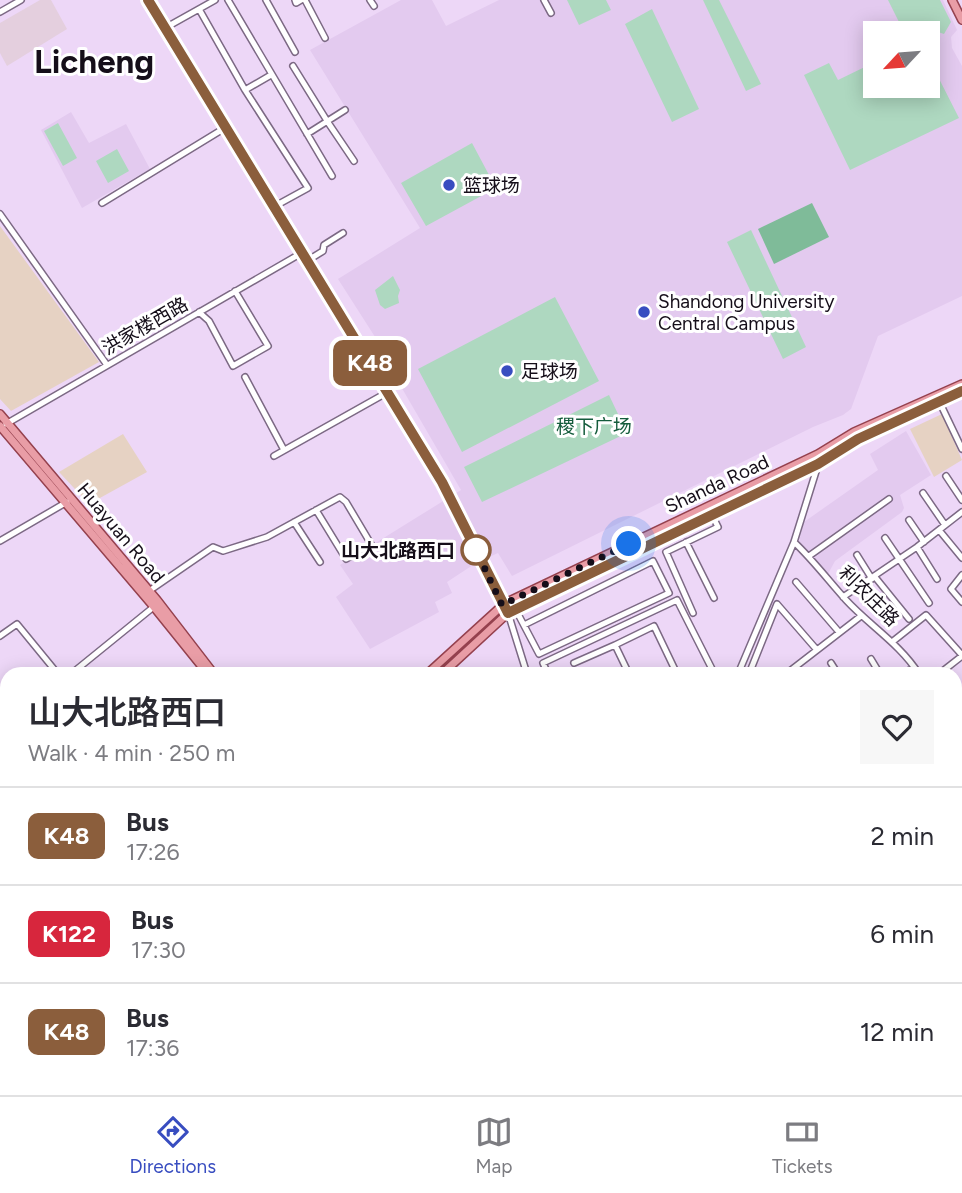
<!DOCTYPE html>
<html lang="en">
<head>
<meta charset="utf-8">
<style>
	body { margin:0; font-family:Figtree,"Noto Sans SC",sans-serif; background:#f7f7f7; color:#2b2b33; height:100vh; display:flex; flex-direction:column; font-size:26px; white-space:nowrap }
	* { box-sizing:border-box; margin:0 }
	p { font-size:23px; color:#7c7c81 }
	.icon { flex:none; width:38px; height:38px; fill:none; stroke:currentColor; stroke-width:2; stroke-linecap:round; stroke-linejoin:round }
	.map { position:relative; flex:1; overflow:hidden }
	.panel { position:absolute; left:0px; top:667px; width:962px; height:429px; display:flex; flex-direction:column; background:#fff; border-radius:21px 21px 0 0; box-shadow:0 4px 18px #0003 }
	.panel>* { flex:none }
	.badge { padding:0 14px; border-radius:10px; font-size:24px; line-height:46px }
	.needle { width:46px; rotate:244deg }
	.fabs { position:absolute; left:863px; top:21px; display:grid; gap:14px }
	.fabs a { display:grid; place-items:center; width:77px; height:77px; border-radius:0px; background:#fff; box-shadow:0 4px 18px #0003; font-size:35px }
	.you { position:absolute; width:35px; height:35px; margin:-18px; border:5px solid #fff; border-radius:50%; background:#1a73e8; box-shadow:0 0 0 10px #1a73e833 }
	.map>.badge { position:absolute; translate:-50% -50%; box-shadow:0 0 0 4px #fff }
	.round { display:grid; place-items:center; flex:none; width:74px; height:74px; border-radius:0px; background:#f7f7f7 }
	.summary { display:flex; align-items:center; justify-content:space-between; height:119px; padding:0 28px }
	h1 { font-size:33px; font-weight:600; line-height:52px }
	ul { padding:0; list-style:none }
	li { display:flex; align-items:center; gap:21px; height:98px; padding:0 28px; border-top:2px solid #e1e1e2 }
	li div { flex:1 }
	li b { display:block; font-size:26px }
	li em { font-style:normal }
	li .badge { min-width:77px; font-weight:700; text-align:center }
	.menu { display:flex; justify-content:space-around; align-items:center; height:98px; border-top:2px solid #e1e1e2; background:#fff; font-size:19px; color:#7c7c81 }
	.menu a { display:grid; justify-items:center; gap:4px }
	.menu .selected { color:#384dc0 }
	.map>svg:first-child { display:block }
	.commercial { fill:#e6d2c3 }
	.built { fill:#e3caef; fill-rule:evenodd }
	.medical { fill:#e4cfde }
	.green { fill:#aed8c0 }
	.forest { fill:#7fbb99 }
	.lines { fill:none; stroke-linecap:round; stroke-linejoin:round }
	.minor-casing { stroke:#7c6984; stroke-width:8 }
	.major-casing { stroke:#95414e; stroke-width:10 }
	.minor { stroke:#fff; stroke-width:5 }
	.major { stroke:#e99da6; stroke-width:7 }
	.line-casing { stroke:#fff; stroke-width:16 }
	.line { stroke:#8b5e3c; stroke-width:10 }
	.walk { stroke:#150e19; stroke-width:7; stroke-dasharray:0 12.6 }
	.poi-dot { fill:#384dc0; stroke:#fff; stroke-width:2.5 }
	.stop-dot { fill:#fff; stroke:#8b5e3c; stroke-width:3.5 }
	.labels { text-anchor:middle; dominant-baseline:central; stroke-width:6; stroke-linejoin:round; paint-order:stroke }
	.poi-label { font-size:19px; fill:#150e19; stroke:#fff; text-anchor:start }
	.street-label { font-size:19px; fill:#150e19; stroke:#fff }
	.park-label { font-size:19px; fill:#145c3c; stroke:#fff }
	.stop-label { font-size:19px; font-weight:bold; fill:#150e19; stroke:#fff; text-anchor:end }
	.town-label { font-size:33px; font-weight:bold; fill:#150e19; stroke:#fff }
</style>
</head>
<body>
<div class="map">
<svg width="962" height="1095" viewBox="0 0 962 1095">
	<rect width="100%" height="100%" fill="#edd7f7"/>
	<path class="commercial" d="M0,226L99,362L11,411L0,399Z
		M942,414L962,460L934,477L910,429Z
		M123,434L147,472L89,504L59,472Z"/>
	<path class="built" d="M401,0H432L446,26L499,0H943L957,30L951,37L952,48L962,66V296L878,336L851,409L843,415L813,427L512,576L498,553L476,563L447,582L452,593L435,602L439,612L370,649L336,597L353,584L340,565L461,490L396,378L393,365L338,279L420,228L310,50ZM875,33H928V86H875Z
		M71,112L89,143L126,124L150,169L82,208L41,130Z
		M906,431L931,475L900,495L904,508L902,512L835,561L828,574L799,541L804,522L878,470L870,454Z"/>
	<path class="medical" d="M40,0H51L67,29L7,66L0,53V23Z"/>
	<path class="green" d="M567,0H606L611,10L579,25Z
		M703,0H719L761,84L746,91Z
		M888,0H940L951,22L944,34L938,32L932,23L903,30Z
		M652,9L699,109L672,122L625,24Z
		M928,57L959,118L850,170L804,75L829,63L838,80L875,62V86H928Z
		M58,123L77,158L63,166L44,131Z
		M472,143L496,188L426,226L401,183Z
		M117,149L129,171L108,183L96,161Z
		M751,230L806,347L783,359L727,242Z
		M393,276L400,290L398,296L399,303L385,309L380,305L375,290Z
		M555,297L599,381L462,452L418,369Z
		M609,395L627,433L482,502L464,467Z"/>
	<path class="forest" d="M812,203L829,237L774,264L758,229Z"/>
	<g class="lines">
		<defs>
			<path id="minor" d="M228,0L332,176
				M266,0L295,52
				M295,0L296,3L301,0
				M305,0L325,38
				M370,0L374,6
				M544,0L551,13
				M199,9L245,90L308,188L277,205
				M0,12L21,0
				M165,28L215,0
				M293,66L329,124
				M245,90L271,75
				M327,121L354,161
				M307,134L345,110
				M102,203L228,126
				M0,214L107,365
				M310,259L323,251L324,245L343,233
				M199,312L209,321L233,366L268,346L235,291
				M245,377L284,450
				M939,401L962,449
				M6,424L305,251
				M274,456L388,392
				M946,476L962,500
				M923,493L945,525
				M909,520L924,542
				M294,522L320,562
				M939,530L962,558
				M885,538L929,603
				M0,541L67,502
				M686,542L714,598
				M794,542C813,560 828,580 846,600C869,625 900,644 919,674
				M917,547L937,579
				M857,555L872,579
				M809,556L889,499
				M962,575L951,589L962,602
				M875,577L909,619
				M796,582L839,632
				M149,591L213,547L223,551L267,537L340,497L346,502L371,544L346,559L316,510
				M843,597L917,547L962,512
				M508,613L527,674
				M693,613L666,552L718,527L712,515
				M518,614L539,654L669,593L653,561L524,625
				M0,636L17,624L58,674
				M892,642L926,615L962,655
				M871,659L880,674
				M574,663L615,645
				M831,663L838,674
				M71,674L156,605
				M548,674L543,663L677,600L713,671L707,674
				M629,674L615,645L654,626L677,674
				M738,674L794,542L818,465
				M749,674L777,604L817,650
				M786,674L861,616
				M900,674L915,668
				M939,674L962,656
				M956,729L962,739
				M0,731L7,726
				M956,766L962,763
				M956,779L962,791
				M0,803L7,810
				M956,814L962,811
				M956,840L962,854
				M956,897L962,902
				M0,934L7,941
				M956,956L962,964
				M956,1074L962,1073
				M273,1088L279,1095
				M764,1088L767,1095
				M789,1088L792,1095
				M412,1095L420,1088
				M651,1095L660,1088
				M826,1095L856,1088"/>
			<path id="major" d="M148,0L442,482L508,613
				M952,0L962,20
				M0,414L157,600L214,674
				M0,426L154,607L208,674
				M427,674L505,603L818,454L854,432L962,384
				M442,674L508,613L818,464L858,439L962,391
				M956,1084L962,1083
				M544,1088L549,1095
				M560,1088L566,1095
				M3,1095L10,1088
				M12,1095L19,1088
				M883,1095L926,1088"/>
		</defs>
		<use href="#minor" class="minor-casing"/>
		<use href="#major" class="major-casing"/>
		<use href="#minor" class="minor"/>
		<use href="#major" class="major"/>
	</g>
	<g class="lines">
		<defs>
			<path id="line" d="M148,0L442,482L508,613L818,464L858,439L962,391"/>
		</defs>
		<use href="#line" class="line-casing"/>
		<use href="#line" class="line"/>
		<path class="walk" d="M476,550L475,548L502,605L629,544"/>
	</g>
	<g class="poi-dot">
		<circle cx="449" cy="185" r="7"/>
		<circle cx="644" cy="312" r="7"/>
		<circle cx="507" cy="371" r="7"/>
	</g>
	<circle class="stop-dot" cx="476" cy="550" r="14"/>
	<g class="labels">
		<g class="poi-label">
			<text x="463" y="185">篮球场</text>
			<text x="658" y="301">Shandong University<tspan x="658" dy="22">Central Campus</tspan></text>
			<text x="521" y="371">足球场</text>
		</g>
		<g class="street-label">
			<text transform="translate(145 326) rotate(-30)">洪家楼西路</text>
			<text transform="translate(717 484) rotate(-25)">Shanda Road</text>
			<text transform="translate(121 533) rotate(50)">Huayuan Road</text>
			<text transform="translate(869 596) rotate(45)">利农庄路</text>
		</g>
		<g class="park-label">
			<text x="594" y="426">稷下广场</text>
		</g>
		<g class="stop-label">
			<text x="455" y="550">山大北路西口</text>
		</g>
		<g class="town-label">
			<text x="94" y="61">Licheng</text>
		</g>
	</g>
</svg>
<div class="fabs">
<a><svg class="needle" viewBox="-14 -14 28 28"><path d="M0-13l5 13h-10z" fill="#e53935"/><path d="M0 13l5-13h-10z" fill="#7c7c81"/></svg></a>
</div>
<div class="you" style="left:629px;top:544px"></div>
<b class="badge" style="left:370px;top:363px;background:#8b5e3c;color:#fff">K48</b>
<section class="panel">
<div class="summary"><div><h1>山大北路西口</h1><p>Walk · 4 min · 250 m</p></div><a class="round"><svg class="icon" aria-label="heart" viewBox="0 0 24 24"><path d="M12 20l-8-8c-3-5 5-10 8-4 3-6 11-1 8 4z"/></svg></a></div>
<ul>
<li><span class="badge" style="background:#8b5e3c;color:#fff">K48</span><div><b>Bus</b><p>17:26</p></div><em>2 min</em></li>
<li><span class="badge" style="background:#d7263d;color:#fff">K122</span><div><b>Bus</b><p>17:30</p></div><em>6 min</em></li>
<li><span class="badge" style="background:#8b5e3c;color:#fff">K48</span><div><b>Bus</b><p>17:36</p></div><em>12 min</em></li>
</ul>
</section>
</div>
<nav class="menu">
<a class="selected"><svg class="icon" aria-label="directions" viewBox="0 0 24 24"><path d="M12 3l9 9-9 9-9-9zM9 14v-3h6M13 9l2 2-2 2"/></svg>Directions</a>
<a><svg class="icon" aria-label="map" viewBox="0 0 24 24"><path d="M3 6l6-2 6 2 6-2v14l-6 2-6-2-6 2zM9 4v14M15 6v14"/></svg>Map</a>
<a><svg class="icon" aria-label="tickets" viewBox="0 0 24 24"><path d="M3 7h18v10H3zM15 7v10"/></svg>Tickets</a>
</nav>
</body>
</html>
